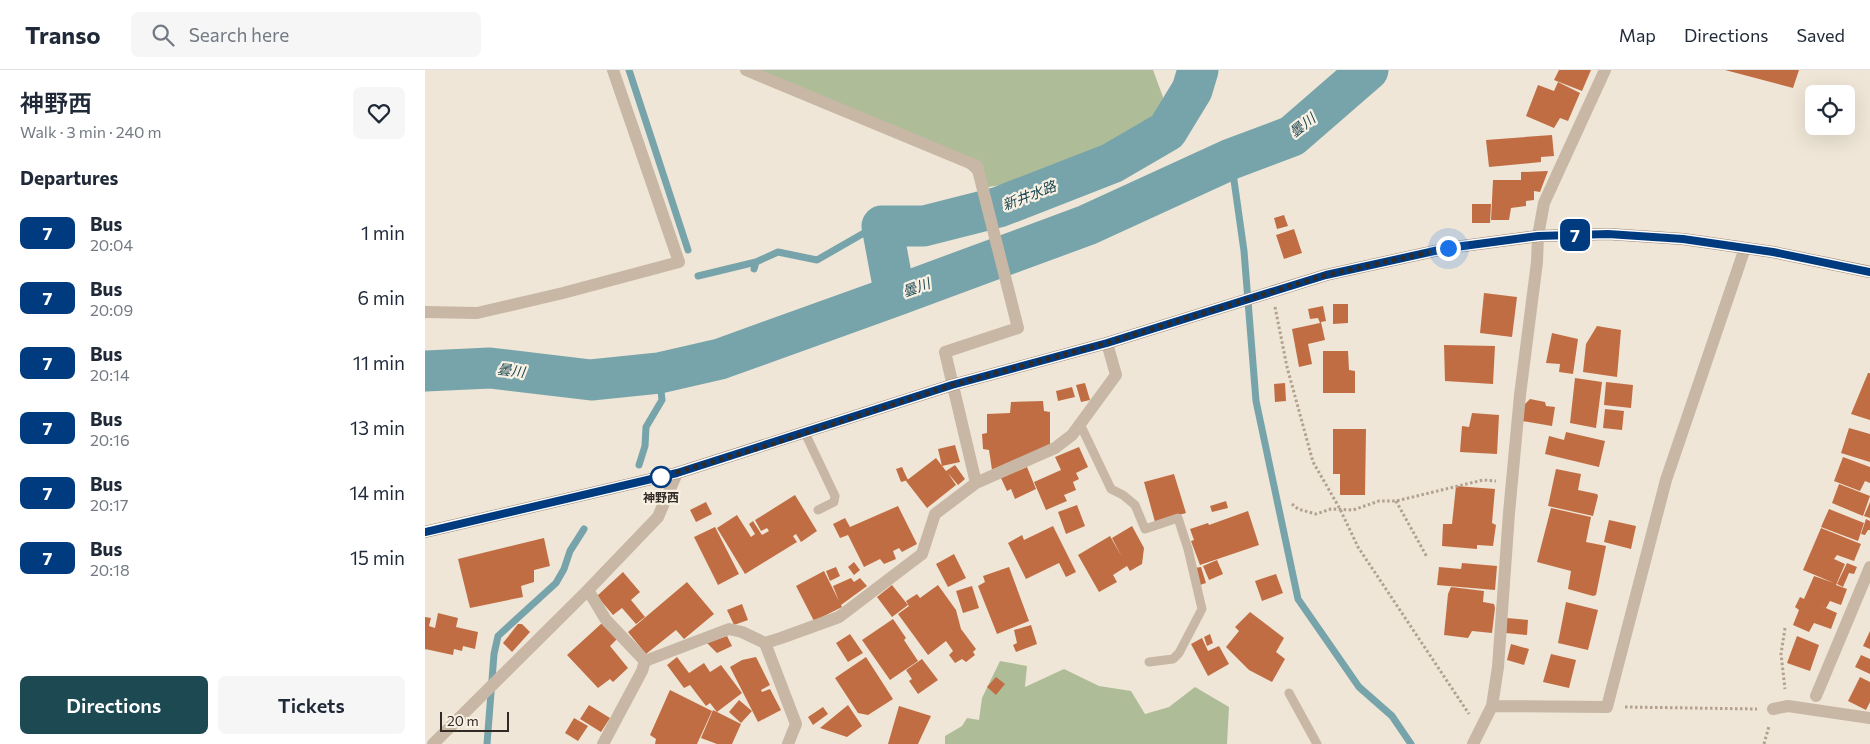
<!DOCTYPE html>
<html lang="en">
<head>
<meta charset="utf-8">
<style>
	body { margin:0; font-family:Commissioner,"Noto Sans JP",sans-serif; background:#f6f6f7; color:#1f2937; height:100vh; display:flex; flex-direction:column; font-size:19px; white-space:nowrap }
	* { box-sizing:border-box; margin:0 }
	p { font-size:16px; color:#747a83 }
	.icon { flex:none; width:28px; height:28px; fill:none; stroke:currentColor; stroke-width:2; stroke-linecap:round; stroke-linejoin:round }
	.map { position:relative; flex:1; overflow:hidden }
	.sheet { display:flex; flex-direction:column; background:#fff; width:425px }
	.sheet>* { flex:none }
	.badge { padding:0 10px; border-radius:8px; font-size:18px; line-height:32px }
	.controls { position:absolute; left:1380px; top:15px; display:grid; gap:10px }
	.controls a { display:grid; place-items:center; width:50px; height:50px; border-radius:8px; background:#fff; box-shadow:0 5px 20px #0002; font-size:25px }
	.scale { position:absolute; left:15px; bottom:12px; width:69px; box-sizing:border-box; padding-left:5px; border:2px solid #322a25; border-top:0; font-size:14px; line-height:18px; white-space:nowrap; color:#322a25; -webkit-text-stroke:4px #f8f0e3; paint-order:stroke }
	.you { position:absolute; width:25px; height:25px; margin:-12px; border:4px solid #fff; border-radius:50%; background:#1a73e8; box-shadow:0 0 0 8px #1a73e833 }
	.map>.badge { position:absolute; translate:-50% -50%; box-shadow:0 0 0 2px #fff }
	h2 { padding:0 20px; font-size:19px; line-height:45px }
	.round { display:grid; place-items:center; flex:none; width:52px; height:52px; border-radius:8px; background:#f6f6f7 }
	.overview { display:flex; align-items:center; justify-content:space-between; height:85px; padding:0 20px }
	h1 { font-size:24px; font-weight:600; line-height:38px }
	.button { display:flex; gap:10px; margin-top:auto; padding:10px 20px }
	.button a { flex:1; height:58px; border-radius:8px; background:#1d4952; color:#fff; font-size:20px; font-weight:600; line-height:58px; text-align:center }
	.button a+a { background:#f6f6f7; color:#1f2937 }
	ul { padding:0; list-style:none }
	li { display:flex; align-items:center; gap:15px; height:65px; padding:0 20px }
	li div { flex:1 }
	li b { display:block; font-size:19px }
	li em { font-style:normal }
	li .badge { min-width:55px; font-weight:700; text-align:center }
	header { display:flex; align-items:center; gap:30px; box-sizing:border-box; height:70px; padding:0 25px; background:#fff; border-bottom:1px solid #e0e1e3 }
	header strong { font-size:24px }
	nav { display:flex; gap:28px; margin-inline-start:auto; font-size:18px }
	.search { width:350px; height:45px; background:#f6f6f7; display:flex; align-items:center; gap:12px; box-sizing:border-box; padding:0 18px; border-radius:8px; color:#747a83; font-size:19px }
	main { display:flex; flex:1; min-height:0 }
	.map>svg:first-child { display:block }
	.green { fill:#aebd98 }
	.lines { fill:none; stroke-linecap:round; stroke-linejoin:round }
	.stream { stroke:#77a4ab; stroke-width:7 }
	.river { stroke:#77a4ab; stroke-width:41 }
	.building { fill:#c16d43 }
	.path { stroke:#b2a18e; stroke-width:3; stroke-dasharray:2.5 2.5; stroke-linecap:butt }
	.service { stroke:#c7b7a4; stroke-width:9 }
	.minor { stroke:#c7b7a4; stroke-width:12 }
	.secondary { stroke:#9a8676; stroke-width:12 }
	.line-casing { stroke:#fff; stroke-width:11 }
	.line { stroke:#003b80; stroke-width:8 }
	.walk { stroke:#322a25; stroke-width:5; stroke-dasharray:0 9 }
	.stop-dot { fill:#fff; stroke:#003b80; stroke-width:2.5 }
	.labels { text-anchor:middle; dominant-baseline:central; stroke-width:4.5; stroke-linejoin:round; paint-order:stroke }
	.stop-label { font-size:12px; font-weight:bold; fill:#322a25; stroke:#f8f0e3 }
	.water-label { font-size:14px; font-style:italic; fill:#1d4952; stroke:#f8f0e3 }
</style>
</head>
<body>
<header>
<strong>Transo</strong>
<div class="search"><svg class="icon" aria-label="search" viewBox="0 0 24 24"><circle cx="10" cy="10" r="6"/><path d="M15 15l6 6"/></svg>Search here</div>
<nav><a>Map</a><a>Directions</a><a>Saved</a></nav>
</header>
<main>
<section class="sheet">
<div class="overview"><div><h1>神野西</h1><p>Walk · 3 min · 240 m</p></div><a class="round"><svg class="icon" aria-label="heart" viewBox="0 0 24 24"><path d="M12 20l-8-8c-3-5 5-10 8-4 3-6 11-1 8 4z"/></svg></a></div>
<h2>Departures</h2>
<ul>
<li><span class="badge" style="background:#003b80;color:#fff">7</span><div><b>Bus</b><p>20:04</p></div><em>1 min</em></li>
<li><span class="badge" style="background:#003b80;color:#fff">7</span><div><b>Bus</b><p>20:09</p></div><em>6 min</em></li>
<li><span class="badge" style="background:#003b80;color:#fff">7</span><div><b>Bus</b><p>20:14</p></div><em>11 min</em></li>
<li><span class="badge" style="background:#003b80;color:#fff">7</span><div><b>Bus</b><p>20:16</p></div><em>13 min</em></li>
<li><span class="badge" style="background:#003b80;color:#fff">7</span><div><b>Bus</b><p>20:17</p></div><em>14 min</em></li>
<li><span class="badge" style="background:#003b80;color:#fff">7</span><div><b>Bus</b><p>20:18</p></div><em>15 min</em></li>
</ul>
<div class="button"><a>Directions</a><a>Tickets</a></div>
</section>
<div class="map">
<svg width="1445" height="674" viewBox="0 0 1445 674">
	<rect width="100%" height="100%" fill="#efe6d7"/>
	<path class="green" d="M335,0H728L738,27L736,50L694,81L652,95L615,113H589L563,117L541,97Z
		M575,591L602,596L600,617L639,599L674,616L706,621L720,644L744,637L770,617L804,637L802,674H520V666L537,656L542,648L554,650L557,628Z"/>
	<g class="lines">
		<path class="stream" d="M204,0L263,180
			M806,89L819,181L831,331L873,529L934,617L967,646L986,674
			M329,199L331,192L353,182L392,190L439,163L457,156
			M273,206L331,192
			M214,395L220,376L221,357L237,330L234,303
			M62,674L69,584L73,566L131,513L139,499L145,481L159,459"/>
		<path class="river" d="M470,226L457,156H499L574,137L687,93L742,61L767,20L773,0
			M0,301L65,298L166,310L234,303L295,289L470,226L662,155L806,89L867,66L943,0"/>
	</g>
	<path class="building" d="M1134,0H1166L1157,21L1129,10Z
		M1300,0H1374L1368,18Z
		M1133,12L1155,23L1143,51L1135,48L1129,58L1101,46L1113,15L1129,21Z
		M1127,65L1129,86L1116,87V92L1064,97L1061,70Z
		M1123,101L1115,122L1109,121V130L1101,131V136L1086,138L1084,150H1066L1068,110H1096V102Z
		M1047,134H1066L1065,153H1047Z
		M859,145L863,156L852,159L849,148Z
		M869,159L877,183L859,189L851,165Z
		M1059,223L1092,227L1087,267L1055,263Z
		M908,234H923V253L908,254Z
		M898,236L901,251L896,252L900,270L883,274L887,294L874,297L867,259L895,253L893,248L885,249L883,239Z
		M1172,256L1196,260L1192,307L1158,302L1161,274Z
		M1127,263L1153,269L1148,304L1134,302L1135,294L1121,293Z
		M1019,275L1070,276L1068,314L1020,311Z
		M898,281H923L924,300L930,301V323H898Z
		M1443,303H1445V350L1426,344Z
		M1150,308L1177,312L1171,358L1145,353Z
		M1181,312L1208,315L1206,338L1179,335Z
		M660,313L665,330L656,332L651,315Z
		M860,313L861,331L850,332L849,314Z
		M647,317L650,327L633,331L631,321Z
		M1105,329L1120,332L1121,336L1130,337L1127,356L1097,351L1099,335Z
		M618,331L619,341L625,342V375L567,400L564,380L558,379L557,364L562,363V344L585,343L586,332Z
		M1180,339L1199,341L1197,360L1178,358Z
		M1047,343L1074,345L1072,384L1035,382L1037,356L1044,357Z
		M1424,358L1445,364V392L1416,383Z
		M908,359H941L940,425H915V404H908Z
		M1141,362L1180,371L1174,397L1120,384L1124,366L1139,370Z
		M530,375L535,392L517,396L513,379Z
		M654,377L663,397L651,403L654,409L648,412L651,420L639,425L642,431L621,440L609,412L636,400L630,387Z
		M1418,387L1445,397V413L1440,411L1435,421L1409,411Z
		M511,388L521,401L530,395L540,409L533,415L523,403L531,415L502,438L481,411Z
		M477,397L483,410L476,412L471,399Z
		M602,397L611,419L590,429L586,419L582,421L576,408Z
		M1131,399L1156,404L1153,420L1172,424L1173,426L1168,446L1123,436Z
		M749,404L761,443L730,452L719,412Z
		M1414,414L1445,426L1438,446L1407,433Z
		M1031,416L1070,419L1067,453L1071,455L1068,476L1052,475V479L1017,476L1018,454H1027Z
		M370,425L392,461L376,472L371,464L368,466L372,472L320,504L292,458L312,445L326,467L330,464L324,454L328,451L337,465L344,461L342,458L336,461L330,450Z
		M801,431L803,438L787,442L785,436Z
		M281,432L287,444L271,452L265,440Z
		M1445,432V448L1439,446Z
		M652,435L660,456L641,464L633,442Z
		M473,436L492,474L477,482L474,478L468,481L471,489L459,494L455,489L439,497L423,465L415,468L408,454L420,448L425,457Z
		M1126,438L1166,447L1161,472L1181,476L1171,525L1168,526L1143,519L1146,501L1112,492Z
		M1404,439L1439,453L1433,471L1396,457Z
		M823,441L834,475L775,495L766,471L769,470L765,459L783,453L784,455Z
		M1441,449L1445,451V460H1443L1440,465L1436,464Z
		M1184,450L1211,456L1206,479L1179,472Z
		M628,456L651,502L641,507L634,493L601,509L583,473L597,465L599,470Z
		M707,456L719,478L717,494L705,501L702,496L688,505L692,512L674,522L653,485L685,466L697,487L687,468Z
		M290,457L314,504L293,515L269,467Z
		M1396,458L1436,474L1429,491L1412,485L1409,489L1420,494L1411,515L1422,519L1416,535L1405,531L1401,538L1394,535L1412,543L1406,559L1389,553L1384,562L1368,555L1374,540L1370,537L1375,527L1379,529L1389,506L1409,513L1378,500Z
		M119,468L125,496L109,500V512L96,516L98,527L45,538L33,489Z
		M529,484L541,508L523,517L511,494Z
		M792,490L798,504L784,510L778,496Z
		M429,492L435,500L429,505L423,497Z
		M1037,493L1072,496L1070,520L1012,515L1014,497L1036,499Z
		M1422,493L1432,497L1429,504L1424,503L1418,517L1412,514Z
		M411,497L415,506L405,511L401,501Z
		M584,497L604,551L572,564L553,516L560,512L558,506Z
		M776,497L781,513L775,515L770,498Z
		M399,501L414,531L408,516L426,508L429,512L435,508L442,516L416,535L417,537L389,551L371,516Z
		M198,502L215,522L206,530L220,547L211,554L197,538L188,545L172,526Z
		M851,504L858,523L837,531L830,511Z
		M262,512L289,544L259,569L251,560L221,584L203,562Z
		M467,515L483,535L467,547L452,527Z
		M513,515L531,540L536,559L551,579L548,582L550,585L541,592L537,589L530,593L524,585L528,581L521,571L503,585L473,544L484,536L485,538L481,531L492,524L495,528Z
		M547,516L554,538L538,543L531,521Z
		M1026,517L1059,521L1058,532L1069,534L1070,538L1067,563L1047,561L1043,568L1019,565L1023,524Z
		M1141,532L1173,540L1163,580L1133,573Z
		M317,534L323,550L309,555L302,540Z
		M825,542L859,568L851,582L860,589L847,612L824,600L801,577L814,561L810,557Z
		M13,543L33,548L31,557L53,562L50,579L38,576L37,581L29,579L28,585L0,579V547L6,548L4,556L10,558Z
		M1082,548L1103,550L1102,565L1081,563Z
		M468,549L481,568L479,570L493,591L465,610L437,570Z
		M93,554H97L105,562L87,582L78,573Z
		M176,554H179L192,569L185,576L203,598L188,612L185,609L173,618L142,585Z
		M606,555L612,574L591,582L588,575L592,573L589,560Z
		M1445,561V579L1438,576Z
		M425,564L438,583L423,592L411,573Z
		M785,564L788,573L782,576L779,567Z
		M302,566L307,576L292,583L282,573Z
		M1372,566L1394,575L1385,601L1362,593Z
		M777,568L783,581L794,576L804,594L783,606L766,574Z
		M1086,574L1104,579L1099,595L1082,590Z
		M1126,584L1151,590L1144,618L1118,612Z
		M1436,585L1445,589V604L1430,597Z
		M252,587L264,603L279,593L285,602L296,595L317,623L292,642L285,633L281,636L265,615L259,618L242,595Z
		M331,587L345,615L336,620L337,622L345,619L356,640L333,652L305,597L317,590Z
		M441,587L468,629L443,645L433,643L410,608Z
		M497,589L513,610L493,624L484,611L487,609L481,600Z
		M571,607L580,614L571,625L562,617Z
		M1435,607L1445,612V632L1441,640L1423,631Z
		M245,620L287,641L272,674H230L231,669L225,665Z
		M314,630L327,641L316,653L304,642Z
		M164,635L185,648L176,662L155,649Z
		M423,635L437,656L422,667L395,658Z
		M474,636L506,646L493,674H463Z
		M398,637L403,644L388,655L383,647Z
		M288,640L316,654L307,674H292L276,668Z
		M149,648L163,656L153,671L140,663Z"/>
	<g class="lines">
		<path class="path" d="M850,237L862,297L888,392L915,439L933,477L1044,644
			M971,431L1002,487
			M867,434L873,439L891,444L906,439L928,440L954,431H971L1058,410L1071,411
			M1360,558L1356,584L1360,619
			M1200,637L1332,639
			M1339,674L1344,656"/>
		<path class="service" d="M655,354L686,419L698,425L710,435L720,459L753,448L763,479L777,539L754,583L748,589L724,592
			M380,363L410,426L409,432L393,440
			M864,623L892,674"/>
		<path class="minor" d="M321,0L552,96L593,258L520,282L551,413
			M0,242L52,243L138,223L254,192L188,0
			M163,520L181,550L220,591
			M1391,626L1445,497
			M1067,636L1182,637L1241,410L1320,178
			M1348,639L1363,636L1445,648
			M8,674L163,520L233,447L252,403
			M178,674L217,601L220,591L304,559L317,562L340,573
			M363,674L371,654L340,573L356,568L414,547L497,484L510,444L551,413L630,378L647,365L691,305L682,273
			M1048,674L1067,636L1073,597L1084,443L1095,325L1112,192L1113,166L1119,133L1180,0"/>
		<path class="secondary" d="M0,462L252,403L527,315L682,273L901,205L1023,178L1113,166L1183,164L1258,169L1348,182L1445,202"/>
	</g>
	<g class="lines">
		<defs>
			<path id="line" d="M0,462L252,403L527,315L682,273L901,205L1023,178L1113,166L1183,164L1258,169L1348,182L1445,202"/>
		</defs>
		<use href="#line" class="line-casing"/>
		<use href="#line" class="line"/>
		<path class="walk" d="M236,407L344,375L527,315L682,273L901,205L1023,178"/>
	</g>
	<circle class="stop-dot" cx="236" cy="407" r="10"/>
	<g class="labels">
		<g class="stop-label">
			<text x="236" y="427">神野西</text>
		</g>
		<g class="water-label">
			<text transform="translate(877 55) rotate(-38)">曇川</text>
			<text transform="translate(604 125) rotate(-21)">新井水路</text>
			<text transform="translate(491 217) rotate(-20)">曇川</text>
			<text transform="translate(86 300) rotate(7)">曇川</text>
		</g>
	</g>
</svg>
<div class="controls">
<a><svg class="icon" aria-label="locate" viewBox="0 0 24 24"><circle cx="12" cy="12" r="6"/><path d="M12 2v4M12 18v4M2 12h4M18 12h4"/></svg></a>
</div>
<div class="scale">20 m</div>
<div class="you" style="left:1023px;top:178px"></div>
<b class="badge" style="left:1150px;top:165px;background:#003b80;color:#fff">7</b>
</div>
</main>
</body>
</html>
